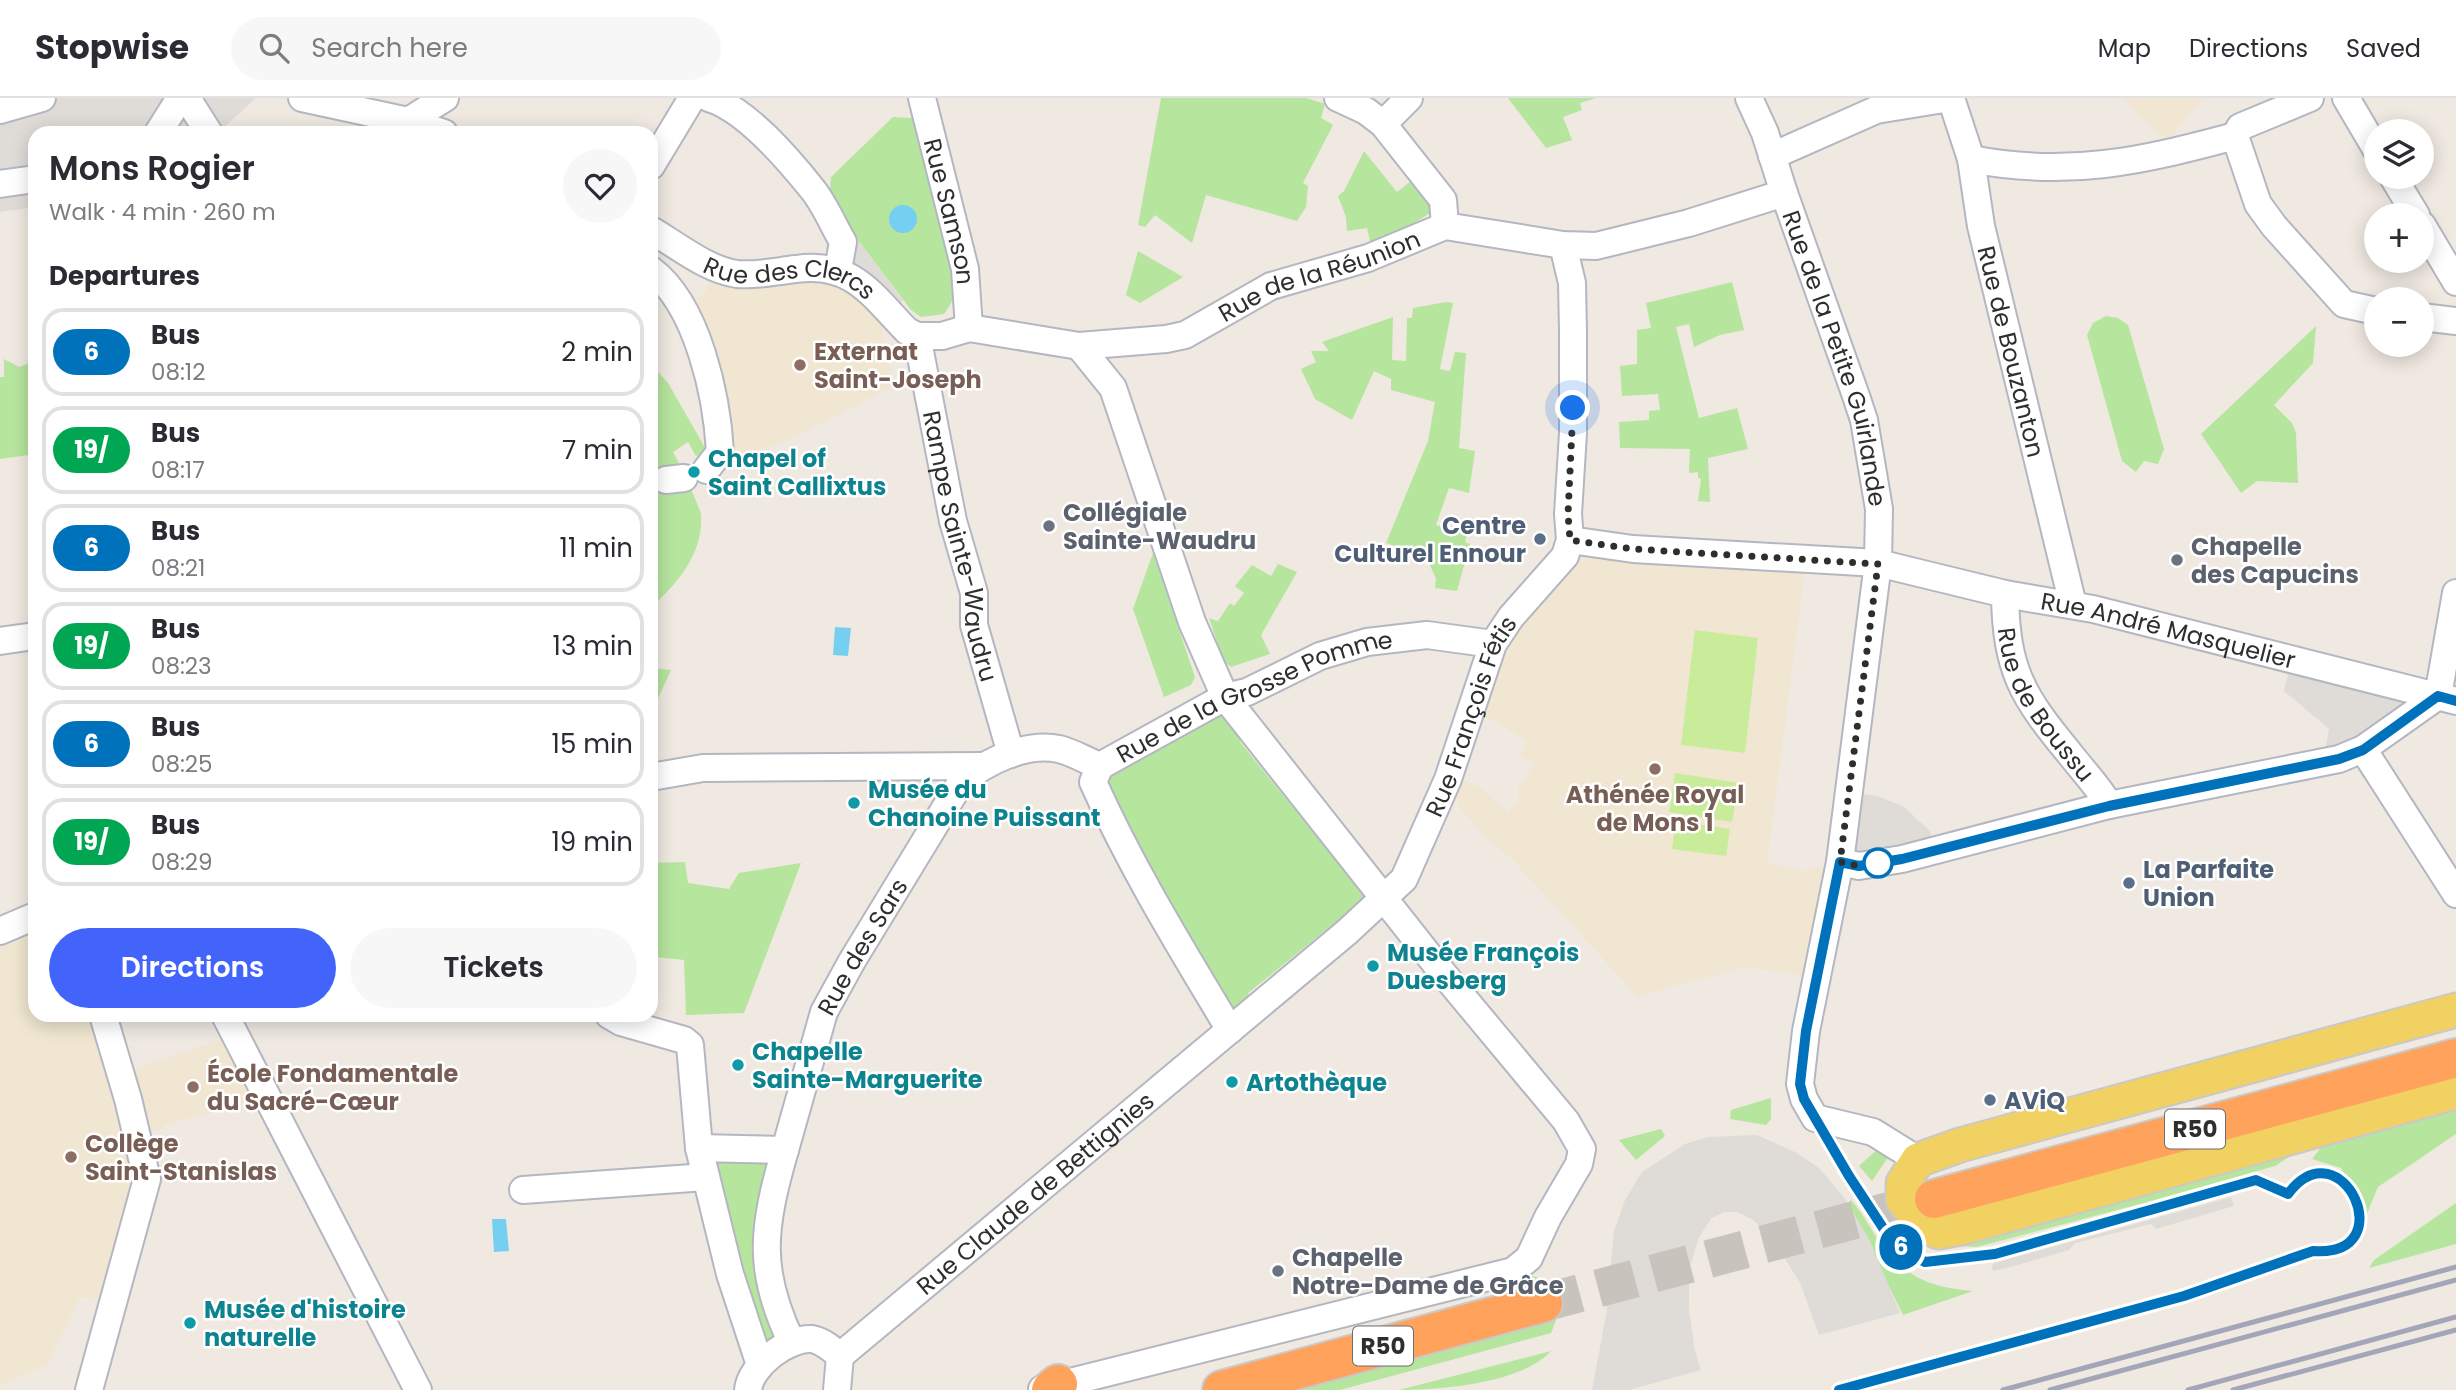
<!DOCTYPE html>
<html lang="en">
<head>
<meta charset="utf-8">
<style>
	body { margin:0; font-family:Poppins,sans-serif; background:#f7f7f7; color:#2b2b33; height:100vh; display:flex; flex-direction:column; font-size:26px; white-space:nowrap }
	* { box-sizing:border-box; margin:0 }
	p { font-size:23px; color:#7c7c81 }
	.icon { flex:none; width:38px; height:38px; fill:none; stroke:currentColor; stroke-width:2; stroke-linecap:round; stroke-linejoin:round }
	.map { position:relative; flex:1; overflow:hidden }
	.drawer { position:absolute; left:28px; top:28px; width:630px; height:896px; display:flex; flex-direction:column; background:#fff; border-radius:21px; box-shadow:0 4px 18px #0003 }
	.drawer>* { flex:none }
	.badge { padding:0 14px; border-radius:23px; font-size:24px; line-height:46px }
	.fabs { position:absolute; left:2364px; top:21px; display:grid; gap:14px }
	.fabs a { display:grid; place-items:center; width:70px; height:70px; border-radius:50%; background:#fff; box-shadow:0 4px 18px #0003; font-size:35px }
	.you { position:absolute; width:35px; height:35px; margin:-18px; border:5px solid #fff; border-radius:50%; background:#1a73e8; box-shadow:0 0 0 10px #1a73e833 }
	.map>.badge { position:absolute; translate:-50% -50%; box-shadow:0 0 0 4px #fff }
	h2 { padding:0 21px; font-size:26px; line-height:63px }
	.round { display:grid; place-items:center; flex:none; width:74px; height:74px; border-radius:37px; background:#f7f7f7 }
	.head { display:flex; align-items:center; justify-content:space-between; height:119px; padding:0 21px }
	h1 { font-size:33px; font-weight:600; line-height:52px }
	.cta { display:flex; gap:14px; margin-top:auto; padding:14px 21px }
	.cta a { flex:1; height:80px; border-radius:42px; background:#4264fb; color:#fff; font-size:28px; font-weight:600; line-height:80px; text-align:center }
	.cta a+a { background:#f7f7f7; color:#2b2b33 }
	ul { padding:0; list-style:none }
	li { display:flex; align-items:center; gap:21px; height:88px; margin:0 14px 10px; padding:0 7px; border:4px solid #e1e1e2; border-radius:21px }
	li div { flex:1 }
	li b { display:block; font-size:26px }
	li em { font-style:normal }
	li .badge { min-width:77px; font-weight:700; text-align:center }
	header { display:flex; align-items:center; gap:42px; box-sizing:border-box; height:98px; padding:0 35px; background:#fff; border-bottom:2px solid #e1e1e2 }
	header strong { font-size:33px }
	nav { display:flex; gap:38px; margin-inline-start:auto; font-size:24px }
	.search { width:490px; height:63px; background:#f7f7f7; display:flex; align-items:center; gap:18px; box-sizing:border-box; padding:0 24px; border-radius:38px; color:#7c7c81; font-size:26px }
	.map>svg:first-child { display:block }
	.education { fill:#f0e6d1 }
	.green { fill:#b6e59e }
	.pitch { fill:#c9ec9a }
	.plaza { fill:#dfdcd8 }
	.water { fill:#75cff0 }
	.lines { fill:none; stroke-linecap:round; stroke-linejoin:round }
	.highway-tunnel { stroke:#c8c4bd; stroke-width:38; stroke-dasharray:38 19; stroke-linecap:butt }
	.minor-casing { stroke:#b4b7c1; stroke-width:30 }
	.major-casing { stroke:#c9c9c9; stroke-width:37 }
	.highway-casing { stroke:#c9c9c9; stroke-width:42 }
	.minor { stroke:#fff; stroke-width:26 }
	.major { stroke:#f2d163; stroke-width:33 }
	.highway { stroke:#ffa35c; stroke-width:38 }
	.rail { stroke:#a3a6b8; stroke-width:5 }
	.line-casing { stroke:#fff; stroke-width:16 }
	.line { stroke:#0072bc; stroke-width:10 }
	.walk { stroke:#2e2e2e; stroke-width:7; stroke-dasharray:0 12.6 }
	.education-dot { fill:#8d6e63; stroke:#fff; stroke-width:2.5 }
	.culture-dot { fill:#0f9aa8; stroke:#fff; stroke-width:2.5 }
	.worship-dot { fill:#6b7280; stroke:#fff; stroke-width:2.5 }
	.service-dot { fill:#5c6f8a; stroke:#fff; stroke-width:2.5 }
	.stop-dot { fill:#fff; stroke:#0072bc; stroke-width:3.5 }
	.labels { text-anchor:middle; dominant-baseline:central; stroke-width:5; stroke-linejoin:round; paint-order:stroke }
	.shield { fill:#fff; stroke:#6d6d6d; stroke-width:2 }
	.shield-label { font-size:23px; font-weight:bold; fill:#2e2e2e }
	.street-label { font-size:24px; fill:#2e2e2e; stroke:#fff }
	.education-label { font-size:24px; font-weight:bold; fill:#785e54; stroke:#fff; text-anchor:start }
	.culture-label { font-size:24px; font-weight:bold; fill:#0d838f; stroke:#fff; text-anchor:start }
	.worship-label { font-size:24px; font-weight:bold; fill:#5b616d; stroke:#fff; text-anchor:start }
	.service-label { font-size:24px; font-weight:bold; fill:#4e5e75; stroke:#fff; text-anchor:start }
</style>
</head>
<body>
<header>
<strong>Stopwise</strong>
<div class="search"><svg class="icon" aria-label="search" viewBox="0 0 24 24"><circle cx="10" cy="10" r="6"/><path d="M15 15l6 6"/></svg>Search here</div>
<nav><a>Map</a><a>Directions</a><a>Saved</a></nav>
</header>
<div class="map">
<svg width="2456" height="1292" viewBox="0 0 2456 1292">
	<rect width="100%" height="100%" fill="#efe9e1"/>
	<path class="education" d="M2122,0H2203L2167,43Z
		M713,168L838,172L880,220L893,288L795,339L728,367L689,206L706,194Z
		M1570,442L1806,461L1767,766L1807,773L1840,764L1817,880L1747,869L1637,898L1511,760L1488,741L1458,708L1459,701L1444,690L1450,675L1482,691L1508,714L1520,700L1517,691L1535,665L1519,657L1527,642L1470,610Z
		M35,818V917H103L131,973L235,936L263,1002L163,1027L165,1030L145,1035L147,1081L115,1205L80,1199L47,1267L0,1287V833Z"/>
	<path class="green" d="M1161,0H1306L1325,6L1321,20L1333,27L1303,85L1308,88L1306,109L1297,123L1206,97L1192,145L1155,117L1145,129L1138,127Z
		M1508,0H1596L1580,5L1582,12L1563,19L1572,42L1546,50Z
		M893,19L912,20L952,175C956,193 955,202 944,216L921,219L911,212L829,104L831,79Z
		M1364,53L1397,94L1410,84L1431,110L1430,115L1372,152L1367,130L1347,133L1346,119L1338,98L1344,93Z
		M1138,153L1183,179L1140,205L1126,197Z
		M1732,184L1744,232L1720,237L1694,249L1689,226L1676,229L1699,320L1737,310L1748,351L1708,360L1710,404L1698,403L1701,381L1698,380V374L1689,375L1690,351L1620,350L1619,324L1649,322V313L1660,312L1658,296L1622,298L1620,268L1637,266V232L1651,230L1646,205Z
		M1446,204L1453,205L1440,271L1450,273L1455,254L1466,255L1459,350L1475,353L1469,395L1449,390L1436,427L1467,436L1465,444L1470,446L1457,493L1435,490L1436,481L1426,458L1386,445L1428,343L1435,304L1391,292V281L1374,273L1352,322L1315,301L1301,271L1316,264L1311,253H1329L1322,244L1393,219L1392,262L1406,263L1407,220H1412L1413,210Z
		M2106,218L2118,220L2128,227L2164,351L2158,366L2144,363L2136,374L2122,363L2087,237L2093,225Z
		M2316,228L2313,265L2274,307L2292,325L2296,335L2298,385L2257,383L2241,395L2201,336Z
		M4,261L19,269L35,263V356L0,361V279H4Z
		M651,266L668,285L707,353L696,358L688,344L673,354C677,360 701,412 701,416C704,456 677,485 651,510Z
		M1153,455L1195,579L1191,587L1164,599L1133,511Z
		M1278,466L1297,474L1261,537L1270,556L1231,569L1224,564L1209,520L1218,523L1230,505L1234,508L1244,495L1235,488L1252,467L1271,478Z
		M651,570L671,572L651,616Z
		M1216,614L1226,617L1244,640L1240,644L1352,782L1370,799L1338,836L1331,828L1248,895L1255,904L1236,913L1228,911L1218,887L1190,845L1100,682Z
		M685,764L688,785L729,791L739,775L801,765L744,915L686,917L684,862L656,859L651,833V765Z
		M1771,1000V1021L1766,1027L1730,1021L1731,1012Z
		M2456,1002V1036L2378,1089L2366,1118L2341,1070L2312,1061L2332,1035Z
		M1661,1031L1665,1038L1636,1062L1619,1042Z
		M1881,1048L1891,1055L1872,1083L1859,1068Z
		M699,1050L785,1052L768,1127L792,1245L760,1267Z
		M2301,1051L2275,1068L2147,1104L1977,1149L1944,1147Z
		M1851,1102C1862,1114 1870,1130 1879,1143C1906,1180 1929,1189 1973,1193L1903,1217L1848,1105Z
		M2456,1105V1146L2369,1170L2374,1162Z
		M1531,1177C1566,1190 1563,1206 1551,1235L1340,1292H1299L1548,1223L1538,1186L1519,1191L1522,1180Z
		M1551,1253C1523,1285 1440,1292 1399,1292Z"/>
	<path class="pitch" d="M1695,532L1758,540L1745,655L1681,647Z
		M1675,675L1739,685L1732,724L1669,714Z
		M1676,723L1730,731L1726,758L1672,751Z"/>
	<path class="plaza" d="M0,0H256L218,35H35V109L0,114Z
		M836,113L903,202L889,214L852,179Z
		M2290,567L2401,602L2402,608L2366,640L2325,652L2329,631L2284,593Z
		M1847,694L1877,698L1903,708L1930,733L1936,754L1840,764Z
		M1757,1037L1795,1054L1819,1070L1844,1099L1869,1141L1900,1215L1819,1237L1800,1185L1772,1140L1753,1122L1737,1114H1724L1712,1120L1699,1139L1689,1172V1212L1695,1253L1701,1272L1629,1292H1592L1606,1217L1614,1133L1625,1102L1642,1074L1685,1046L1707,1039Z
		M2231,1099L2234,1108L2156,1131L2151,1126L2075,1145L2069,1152L2014,1168L1994,1173L1991,1170L1994,1165Z"/>
	<path class="water" d="M889 121a14 14 0 1 1 28 0a14 14 0 1 1-28 0Z
		M835,529L851,530L848,558L833,557Z
		M506,1121L509,1153L494,1154L492,1121Z"/>
	<g class="lines">
		<path class="highway-tunnel" d="M1543,1205L1934,1101"/>
		<defs>
			<g id="minor">
				<path d="M187,0L209,35"/>
				<path d="M302,0L408,23L444,35"/>
				<path d="M709,0C746,11 789,62 813,92C825,107 833,127 843,144L838,172"/>
				<path id="s1" d="M922,0L965,171L969,230"/>
				<path d="M1338,0L1366,13L1383,26L1443,102L1445,128"/>
				<path id="s2" d="M1749,0L1765,35L1784,95L1856,298L1864,322L1879,411L1878,465L1840,764L1806,933L1800,986L1804,1001L1815,1020L1873,1034L1918,1062"/>
				<path id="s3" d="M1951,0L1971,61L1981,128L2073,507"/>
				<path d="M2346,0L2376,51"/>
				<path d="M0,12L42,0"/>
				<path d="M408,23L445,0"/>
				<path d="M1383,26L1409,0"/>
				<path d="M158,35L180,0"/>
				<path d="M2235,38L2258,106L2274,128L2344,206L2376,213"/>
				<path d="M2235,38L2240,29L2310,0"/>
				<path d="M1772,58L1876,12L1950,0"/>
				<path d="M1971,61C2068,80 2142,63 2235,38"/>
				<path d="M651,68L692,0"/>
				<path d="M2393,79L2416,117"/>
				<path d="M0,86L35,81"/>
				<path d="M2422,127L2456,184"/>
				<path id="s4" d="M651,132C677,147 707,172 737,176C757,178 777,173 796,171C852,163 872,197 907,233L917,238H942L969,230L1079,248L1166,241L1185,237L1271,188L1368,160L1445,128L1563,147L1596,148L1689,125L1784,95"/>
				<path d="M651,172C698,207 717,299 720,354L706,372"/>
				<path d="M2422,219L2456,223"/>
				<path id="s5" d="M917,238L953,423L974,495V527L1011,656"/>
				<path d="M666,382L684,380"/>
				<path id="s6" d="M1570,442L1633,451L1878,465L2005,496L2093,511L2456,603"/>
				<path id="s7" d="M2005,496C2006,572 2022,598 2070,656C2083,673 2099,689 2109,707"/>
				<path d="M0,543L35,538"/>
				<path d="M2438,598L2456,495"/>
				<path d="M2363,651L2456,796"/>
				<path d="M1100,668L1093,684C1132,771 1181,850 1230,932"/>
				<path d="M651,679L703,670L981,668"/>
				<path d="M1840,764L1859,768L1902,761L2109,707L2339,661L2363,651L2438,598"/>
				<path d="M0,833L35,818"/>
				<path d="M225,917L418,1292"/>
				<path d="M609,917L621,924L684,942L690,947L699,1050L730,1176L760,1267"/>
				<path d="M699,1050L785,1052C763,1129 756,1171 792,1245"/>
				<path id="s8" d="M785,1052L824,914L852,863L961,684C986,664 1025,644 1059,651C1072,654 1087,663 1100,668L1225,599L1247,594L1320,558L1367,544L1427,537L1493,546"/>
				<path d="M523,1092L706,1079"/>
				<path id="s9" d="M840,1258L1347,834L1404,781L1448,681L1493,546L1511,519L1565,458L1570,442L1568,416L1573,335V234L1572,185L1563,147"/>
				<path d="M1042,1291L1513,1173L1529,1160L1548,1119L1579,1066L1582,1051L1566,1023L1442,874L1225,599L1192,524L1113,290L1079,248"/>
				<path d="M89,1292L147,1081L128,1001L103,917"/>
				<path d="M748,1292C750,1268 788,1239 812,1241C823,1243 832,1251 840,1258L837,1292"/>
			</g>
			<path id="major" d="M2456,912L1960,1047L1918,1062L1903,1085V1102L1924,1128L1939,1134L1961,1130L2456,994"/>
			<path id="highway" d="M1934,1101L2456,960
				M1051,1292L1058,1286
				M1222,1292L1543,1205"/>
		</defs>
		<use href="#minor" class="minor-casing"/>
		<use href="#major" class="major-casing"/>
		<use href="#highway" class="highway-casing"/>
		<use href="#minor" class="minor"/>
		<use href="#major" class="major"/>
		<use href="#highway" class="highway"/>
		<path class="rail" d="M2003,1292L2456,1169
			M2050,1292L2456,1182
			M2188,1292L2456,1219
			M2233,1292L2456,1232"/>
	</g>
	<g class="lines">
		<defs>
			<path id="line" d="M1839,1292L2184,1198L2313,1153C2405,1160 2341,1025 2288,1096L2256,1082L1995,1156L1925,1164L1910,1156L1889,1139L1849,1078L1804,1001L1800,986L1806,933L1840,764L1859,768L1902,761L2109,708L2339,661L2363,652L2438,598L2456,603"/>
		</defs>
		<use href="#line" class="line-casing"/>
		<use href="#line" class="line"/>
		<path class="walk" d="M1573,310L1568,416L1570,442L1633,451L1878,466L1840,764L1859,768L1881,764L1878,765"/>
	</g>
	<g class="education-dot">
		<circle cx="800" cy="267" r="7"/>
		<circle cx="1655" cy="671" r="7"/>
		<circle cx="193" cy="989" r="7"/>
		<circle cx="71" cy="1059" r="7"/>
	</g>
	<g class="culture-dot">
		<circle cx="694" cy="374" r="7"/>
		<circle cx="854" cy="705" r="7"/>
		<circle cx="1373" cy="868" r="7"/>
		<circle cx="738" cy="967" r="7"/>
		<circle cx="1232" cy="984" r="7"/>
		<circle cx="190" cy="1225" r="7"/>
	</g>
	<g class="worship-dot">
		<circle cx="1049" cy="428" r="7"/>
		<circle cx="2177" cy="462" r="7"/>
		<circle cx="1278" cy="1173" r="7"/>
	</g>
	<g class="service-dot">
		<circle cx="1540" cy="441" r="7"/>
		<circle cx="2129" cy="785" r="7"/>
		<circle cx="1990" cy="1002" r="7"/>
	</g>
	<circle class="stop-dot" cx="1878" cy="765" r="14"/>
	<g class="labels">
		<g class="shield">
			<rect x="2165" y="1011.5" width="60" height="39" rx="5"/>
			<rect x="1353" y="1228.5" width="60" height="39" rx="5"/>
		</g>
		<g class="shield-label">
			<text x="2195" y="1031">R50</text>
			<text x="1383" y="1248">R50</text>
		</g>
		<g class="street-label">
			<text stroke="none"><textPath href="#s1" startOffset="117">Rue Samson</textPath></text>
			<text stroke="none"><textPath href="#s4" startOffset="721">Rue de la Réunion</textPath></text>
			<text stroke="none"><textPath href="#s4" startOffset="152">Rue des Clercs</textPath></text>
			<text stroke="none"><textPath href="#s3" startOffset="261">Rue de Bouzanton</textPath></text>
			<text stroke="none"><textPath href="#s2" startOffset="275">Rue de la Petite Guirlande</textPath></text>
			<text stroke="none"><textPath href="#s5" startOffset="215">Rampe Sainte-Waudru</textPath></text>
			<text stroke="none"><textPath href="#s6" startOffset="607">Rue André Masquelier</textPath></text>
			<text stroke="none"><textPath href="#s8" startOffset="733">Rue de la Grosse Pomme</textPath></text>
			<text stroke="none"><textPath href="#s7" startOffset="121">Rue de Boussu</textPath></text>
			<text stroke="none"><textPath href="#s9" startOffset="915">Rue François Fétis</textPath></text>
			<text stroke="none"><textPath href="#s8" startOffset="219">Rue des Sars</textPath></text>
			<text stroke="none"><textPath href="#s9" startOffset="254">Rue Claude de Bettignies</textPath></text>
		</g>
		<g class="education-label">
			<text x="814" y="253">Externat<tspan x="814" dy="28">Saint-Joseph</tspan></text>
			<text x="1655" y="696" text-anchor="middle">Athénée Royal<tspan x="1655" dy="28">de Mons 1</tspan></text>
			<text x="207" y="975">École Fondamentale<tspan x="207" dy="28">du Sacré-Cœur</tspan></text>
			<text x="85" y="1045">Collège<tspan x="85" dy="28">Saint-Stanislas</tspan></text>
		</g>
		<g class="culture-label">
			<text x="708" y="360">Chapel of<tspan x="708" dy="28">Saint Callixtus</tspan></text>
			<text x="868" y="691">Musée du<tspan x="868" dy="28">Chanoine Puissant</tspan></text>
			<text x="1387" y="854">Musée François<tspan x="1387" dy="28">Duesberg</tspan></text>
			<text x="752" y="953">Chapelle<tspan x="752" dy="28">Sainte-Marguerite</tspan></text>
			<text x="1246" y="984">Artothèque</text>
			<text x="204" y="1211">Musée d'histoire<tspan x="204" dy="28">naturelle</tspan></text>
		</g>
		<g class="worship-label">
			<text x="1063" y="414">Collégiale<tspan x="1063" dy="28">Sainte-Waudru</tspan></text>
			<text x="2191" y="448">Chapelle<tspan x="2191" dy="28">des Capucins</tspan></text>
			<text x="1292" y="1159">Chapelle<tspan x="1292" dy="28">Notre-Dame de Grâce</tspan></text>
		</g>
		<g class="service-label">
			<text x="1526" y="427" text-anchor="end">Centre<tspan x="1526" dy="28">Culturel Ennour</tspan></text>
			<text x="2143" y="771">La Parfaite<tspan x="2143" dy="28">Union</tspan></text>
			<text x="2004" y="1002">AViQ</text>
		</g>
	</g>
</svg>
<div class="fabs">
<a><svg class="icon" aria-label="layers" viewBox="0 0 24 24"><path d="M12 4l9 5-9 5-9-5zM3 14l9 5 9-5"/></svg></a>
<a>+</a>
<a>−</a>
</div>
<div class="you" style="left:1573px;top:310px"></div>
<b class="badge" style="left:1901px;top:1149px;background:#0072bc;color:#fff">6</b>
<section class="drawer">
<div class="head"><div><h1>Mons Rogier</h1><p>Walk · 4 min · 260 m</p></div><a class="round"><svg class="icon" aria-label="heart" viewBox="0 0 24 24"><path d="M12 20l-8-8c-3-5 5-10 8-4 3-6 11-1 8 4z"/></svg></a></div>
<h2>Departures</h2>
<ul>
<li><span class="badge" style="background:#0072bc;color:#fff">6</span><div><b>Bus</b><p>08:12</p></div><em>2 min</em></li>
<li><span class="badge" style="background:#00a651;color:#fff">19/</span><div><b>Bus</b><p>08:17</p></div><em>7 min</em></li>
<li><span class="badge" style="background:#0072bc;color:#fff">6</span><div><b>Bus</b><p>08:21</p></div><em>11 min</em></li>
<li><span class="badge" style="background:#00a651;color:#fff">19/</span><div><b>Bus</b><p>08:23</p></div><em>13 min</em></li>
<li><span class="badge" style="background:#0072bc;color:#fff">6</span><div><b>Bus</b><p>08:25</p></div><em>15 min</em></li>
<li><span class="badge" style="background:#00a651;color:#fff">19/</span><div><b>Bus</b><p>08:29</p></div><em>19 min</em></li>
</ul>
<div class="cta"><a>Directions</a><a>Tickets</a></div>
</section>
</div>
</body>
</html>
